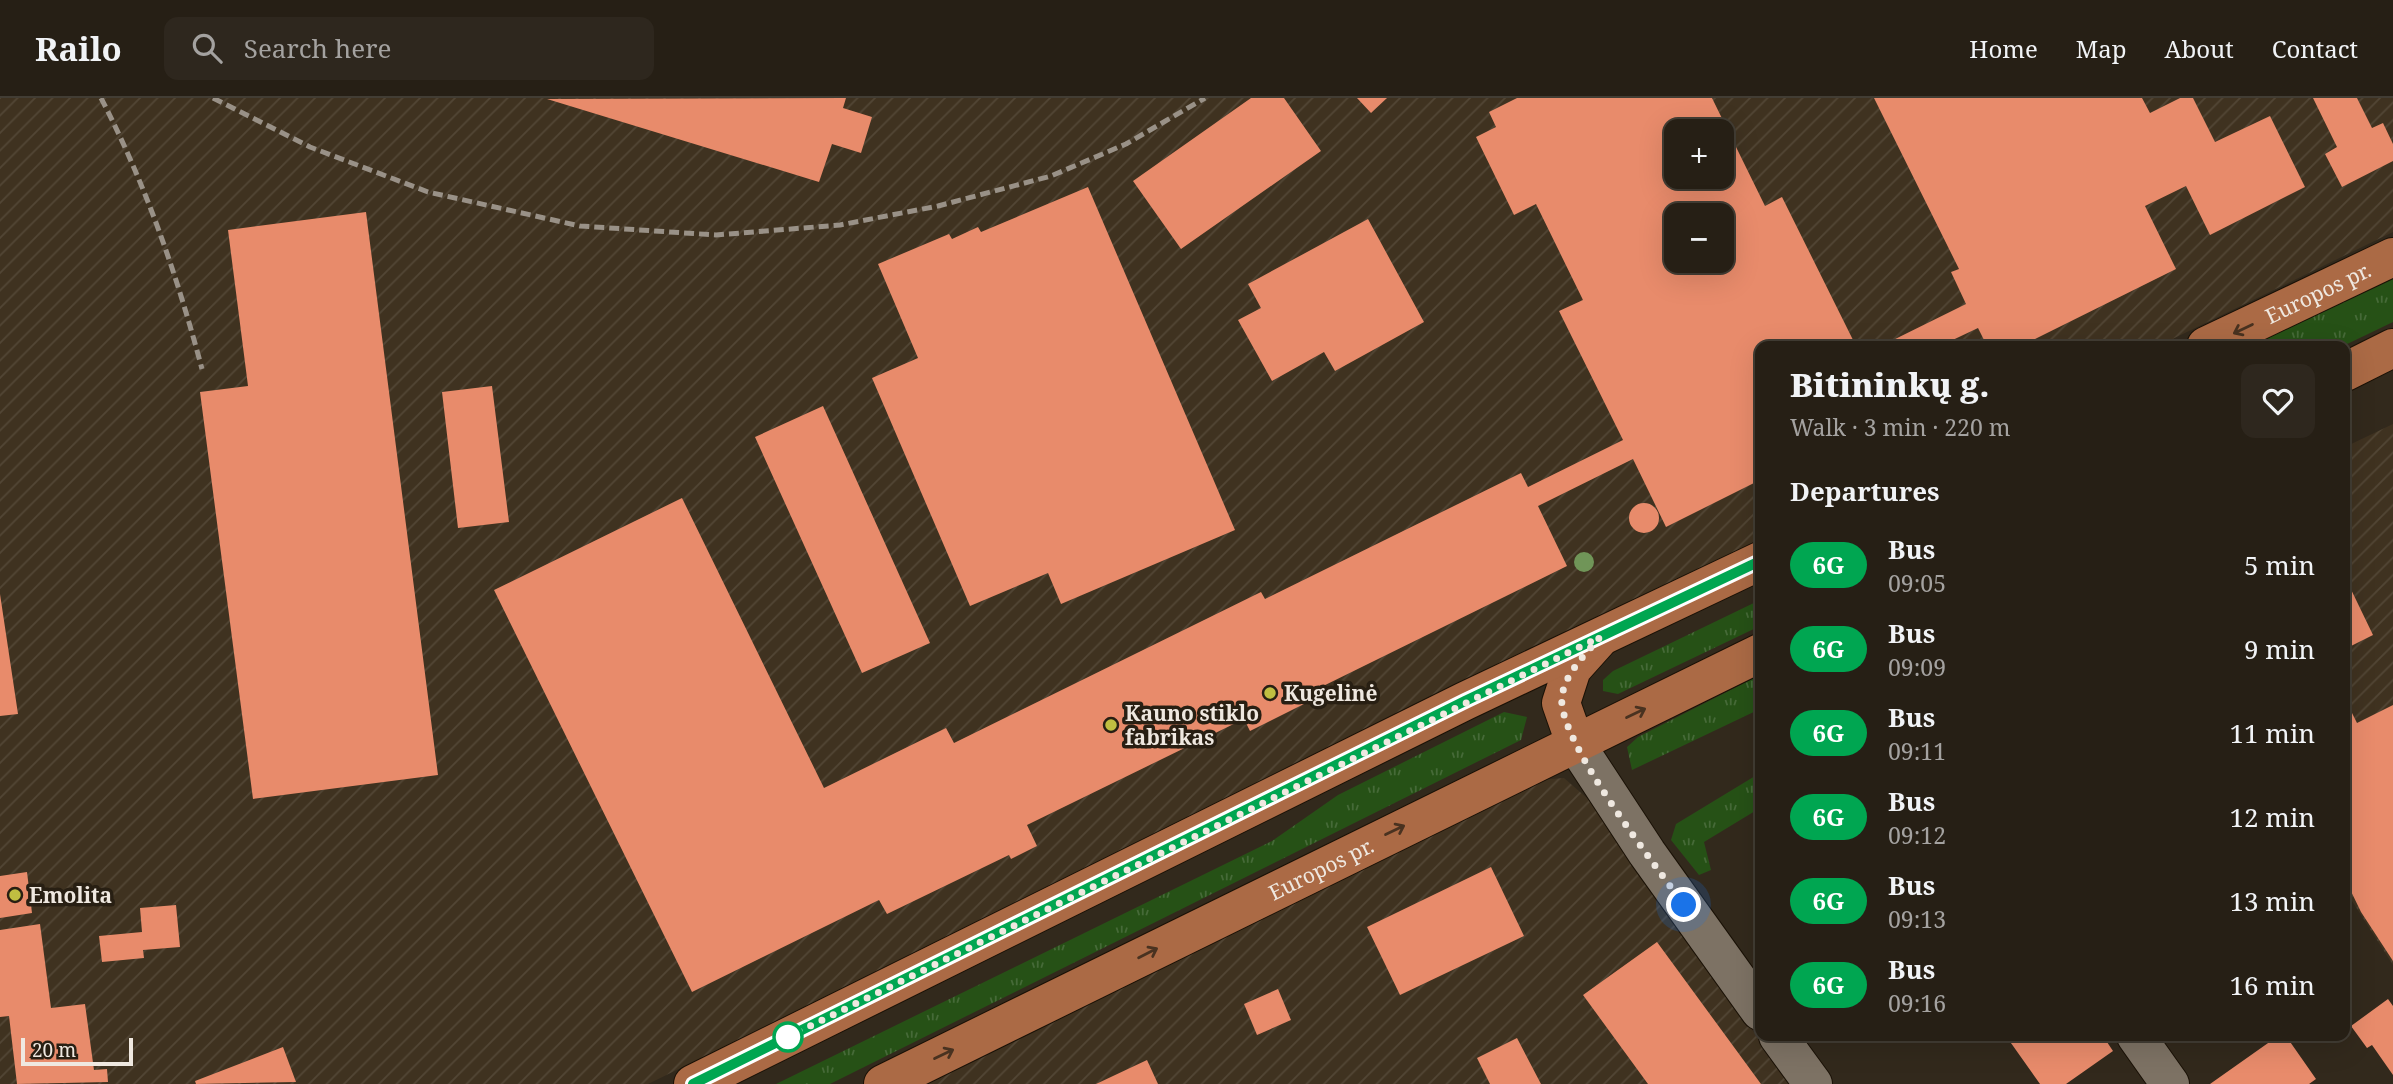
<!DOCTYPE html>
<html lang="en">
<head>
<meta charset="utf-8">
<style>
	body { margin:0; font-family:"Noto Serif",serif; background:#2e271e; color:#f1f3f6; height:100vh; display:flex; flex-direction:column; font-size:26px; white-space:nowrap }
	* { box-sizing:border-box; margin:0 }
	p { font-size:23px; color:#a4a2a0 }
	.icon { flex:none; width:38px; height:38px; fill:none; stroke:currentColor; stroke-width:2; stroke-linecap:round; stroke-linejoin:round }
	.map { position:relative; flex:1; overflow:hidden }
	.sheet { position:absolute; left:1755px; top:243px; width:595px; height:700px; display:flex; flex-direction:column; background:#261f15; border-radius:14px; box-shadow:0 7px 28px #0002,0 0 0 2px #423d34 }
	.sheet>* { flex:none }
	.badge { padding:0 14px; border-radius:23px; font-size:24px; line-height:46px }
	.tools { position:absolute; left:1664px; top:21px; display:grid; gap:14px }
	.tools a { display:grid; place-items:center; width:70px; height:70px; border-radius:14px; background:#261f15; box-shadow:0 7px 28px #0002,0 0 0 2px #423d34; font-size:35px }
	.scale { position:absolute; left:21px; bottom:18px; width:112px; box-sizing:border-box; padding-left:7px; border:4px solid #efe8e0; border-top:0; font-size:19px; line-height:24px; white-space:nowrap; color:#efe8e0; -webkit-text-stroke:5px #281f13; paint-order:stroke }
	.you { position:absolute; width:35px; height:35px; margin:-18px; border:5px solid #fff; border-radius:50%; background:#1a73e8; box-shadow:0 0 0 10px #1a73e833 }
	.map>.badge { position:absolute; translate:-50% -50%; box-shadow:0 0 0 4px #fff }
	h2 { padding:0 35px; font-size:26px; line-height:63px }
	.round { display:grid; place-items:center; flex:none; width:74px; height:74px; border-radius:14px; background:#2e271e }
	.overview { display:flex; align-items:center; justify-content:space-between; height:119px; padding:0 35px }
	h1 { font-size:33px; font-weight:800; line-height:52px }
	ul { padding:0; list-style:none }
	li { display:flex; align-items:center; gap:21px; height:84px; padding:0 35px }
	li div { flex:1 }
	li b { display:block; font-size:26px }
	li em { font-style:normal }
	li .badge { min-width:77px; font-weight:700; text-align:center }
	header { display:flex; align-items:center; gap:42px; box-sizing:border-box; height:98px; padding:0 35px; background:#261f15; border-bottom:2px solid #423d34 }
	header strong { font-size:33px }
	nav { display:flex; gap:38px; margin-inline-start:auto; font-size:24px }
	.search { width:490px; height:63px; background:#2e271e; display:flex; align-items:center; gap:18px; box-sizing:border-box; padding:0 24px; border-radius:14px; color:#a4a2a0; font-size:26px }
	.map>svg:first-child { display:block }
	.industrial { fill:url(#industrial-furrows); fill-rule:evenodd }
	.grass { fill:url(#grass-tufts) }
	.building { fill:#e88b6b; fill-rule:evenodd }
	.lines { fill:none; stroke-linecap:round; stroke-linejoin:round }
	.minor-casing { stroke:#1a1106; stroke-width:40 }
	.major-casing { stroke:#1a1106; stroke-width:40 }
	.minor { stroke:#7d7264; stroke-width:38 }
	.major { stroke:#ab6a45; stroke-width:38 }
	.rail { stroke:#999187; stroke-width:5; stroke-dasharray:10 5; stroke-linecap:butt }
	.tree { fill:#709558 }
	.oneway { stroke:#493220 }
	.line-casing { stroke:#fff; stroke-width:16 }
	.line { stroke:#00a651; stroke-width:10 }
	.walk { stroke:#efe8e0; stroke-width:7; stroke-dasharray:0 12.6 }
	.poi-dot { fill:#c0be41; stroke:#281f13; stroke-width:2.5 }
	.stop-dot { fill:#fff; stroke:#00a651; stroke-width:3.5 }
	.labels { text-anchor:middle; dominant-baseline:central; stroke-width:7; stroke-linejoin:round; paint-order:stroke }
	.street-label { font-size:21px; fill:#efe8e0; stroke:#281f13 }
	.poi-label { font-size:21px; font-weight:bold; fill:#efe8e0; stroke:#281f13; text-anchor:start }
</style>
</head>
<body>
<header>
<strong>Railo</strong>
<div class="search"><svg class="icon" aria-label="search" viewBox="0 0 24 24"><circle cx="10" cy="10" r="6"/><path d="M15 15l6 6"/></svg>Search here</div>
<nav><a>Home</a><a>Map</a><a>About</a><a>Contact</a></nav>
</header>
<div class="map">
<svg width="2393" height="986" viewBox="0 0 2393 986">
	<defs>
		<pattern id="industrial-furrows" width="10" height="10" patternUnits="userSpaceOnUse" patternTransform="scale(1.75)"><rect width="10" height="10" fill="#3f3220"/><path d="M-1 1l2-2M0 10L10 0M9 11l2-2" fill="none" stroke="#524635"/></pattern>
		<pattern id="grass-tufts" width="24" height="20" patternUnits="userSpaceOnUse" patternTransform="scale(1.75)"><rect width="24" height="20" fill="#265116"/><path d="M3 7l-1-3M5 7V3M7 7l1-3M15 17l-1-3M17 17v-4M19 17l1-3" fill="none" stroke="#466a38"/></pattern>
	</defs>
	<rect width="100%" height="100%" fill="#32291c"/>
	<path class="industrial" d="M0,0H2393V134L2158,248H1760V441L648,986H0ZM1676,33H1722V79H1676ZM1676,117H1722V163H1676Z
		M2393,326V867L2345,792V349Z
		M1564,680L1596,708L1790,986H924L1538,682Z"/>
	<path class="grass" d="M2393,179V224L2343,248H2245Z
		M1760,502V528L1618,596L1603,593V582L1613,573Z
		M1760,577V611L1632,672L1627,649L1638,639Z
		M1504,614L1527,619L1521,642L830,986H776L1272,743L1338,697Z
		M1760,675V710L1704,744L1711,772L1699,777L1671,742L1676,726Z"/>
	<path class="building" d="M846,0L843,10L872,19L861,55L832,46L819,84L547,1Z
		M1251,0H1284L1321,53L1181,151L1133,83Z
		M1357,0H1387L1371,15Z
		M1517,0H1712L1765,108L1782,99L1856,248H1760V382L1666,429L1633,361L1538,408L1567,468L1311,594L1314,601L1250,633L1244,621L1027,727L1037,748L1011,761L1009,757L887,816L879,802L692,894L494,492L682,400L824,690L946,630L954,645L1261,494L1265,501L1521,375L1528,389L1623,342L1559,213L1583,202L1536,106L1514,117L1476,39L1496,29L1489,14ZM1676,33H1722V79H1676ZM1676,117H1722V163H1676Z
		M1874,0H2142L2150,15L2180,0H2193L2215,44L2270,18L2305,89L2210,137L2186,88L2145,108L2176,171L2021,248H1987L1978,230L1940,248H1881L1966,206L1951,174L1959,171Z
		M2313,0H2357L2372,30L2383,25L2393,46V63L2342,89L2325,56L2337,49Z
		M1088,89L1235,432L1061,506L1048,475L970,508L872,280L918,260L878,166L949,136L952,141L978,129L981,134Z
		M366,114L438,677L253,701L200,294L248,288L228,132Z
		M1368,121L1424,224L1335,273L1324,254L1272,283L1238,222L1261,210L1248,186Z
		M492,288L509,424L458,430L442,294Z
		M823,308L930,545L862,575L755,339Z
		M1629 420a15 15 0 1 1 30 0a15 15 0 1 1-30 0Z
		M2345,479L2373,537L2345,551Z
		M0,496L18,616L0,618Z
		M2345,601L2357,625L2393,607V863L2361,814L2345,781Z
		M1491,769L1524,838L1400,897L1367,829Z
		M27,774L32,815L0,820V778Z
		M176,807L180,849L143,852L144,860L102,864L99,838L142,834L140,810Z
		M40,826L51,910L85,906L94,972L107,971L108,984L17,986L9,918L0,919V832Z
		M1657,844L1761,986H1648L1583,897Z
		M1278,891L1291,922L1257,937L1244,906Z
		M2388,901L2393,908V977L2372,947L2367,950L2351,928Z
		M2006,938H2103L2113,953L2066,986H2040Z
		M2278,938H2286L2316,981L2309,986H2210Z
		M1517,940L1541,986H1490L1477,960Z
		M283,949L296,984L196,986L195,983Z
		M1147,962L1158,986H1096Z"/>
	<g class="lines">
		<defs>
			<path id="minor" d="M1575,645L1647,755L1760,913
				M1778,938L1813,986
				M2136,938L2170,986"/>
			<g id="major">
				<path id="s1" d="M2206,248L2393,159"/>
				<path d="M2345,274L2393,250"/>
				<path d="M1575,645L1561,605L1572,571L1598,542"/>
				<path d="M693,986L1465,603L1760,463"/>
				<path id="s2" d="M883,986L1760,555"/>
			</g>
		</defs>
		<use href="#minor" class="minor-casing"/>
		<use href="#major" class="major-casing"/>
		<use href="#minor" class="minor"/>
		<use href="#major" class="major"/>
		<path class="rail" d="M101,0C146,87 177,177 202,271
			M213,0L310,49L428,94L580,128L716,137L840,127L938,108L1051,78L1126,46L1205,0"/>
	</g>
	<circle class="tree" cx="1584" cy="464" r="10"/>
	<defs><path id="oneway-shaft" d="M-6 0H5M1.5-3L5.5 0L1.5 3" fill="none" stroke-width="1.6" stroke-linecap="round" stroke-linejoin="round" transform="scale(1.75)"/></defs>
	<g class="oneway">
		<use href="#oneway-shaft" transform="translate(2243 231) rotate(154)"/>
		<use href="#oneway-shaft" transform="translate(1636 615) rotate(-26)"/>
		<use href="#oneway-shaft" transform="translate(1395 732) rotate(-26)"/>
		<use href="#oneway-shaft" transform="translate(1148 855) rotate(-27)"/>
		<use href="#oneway-shaft" transform="translate(944 956) rotate(-26)"/>
	</g>
	<g class="lines">
		<defs>
			<path id="line" d="M693,986L1465,603L1760,463"/>
		</defs>
		<use href="#line" class="line-casing"/>
		<use href="#line" class="line"/>
		<path class="walk" d="M788,939L1600,539C1585,557 1559,581 1562,607C1568,655 1653,764 1684,807"/>
	</g>
	<g class="poi-dot">
		<circle cx="1270" cy="595" r="7"/>
		<circle cx="1111" cy="627" r="7"/>
		<circle cx="15" cy="797" r="7"/>
	</g>
	<circle class="stop-dot" cx="788" cy="939" r="14"/>
	<g class="labels">
		<g class="street-label">
			<text stroke="none"><textPath href="#s1" startOffset="124">Europos pr.</textPath></text>
			<text stroke="none"><textPath href="#s2" startOffset="488">Europos pr.</textPath></text>
		</g>
		<g class="poi-label">
			<text x="1284" y="595">Kugelinė</text>
			<text x="1125" y="615">Kauno stiklo<tspan x="1125" dy="24">fabrikas</tspan></text>
			<text x="29" y="797">Emolita</text>
		</g>
	</g>
</svg>
<div class="tools">
<a>+</a>
<a>−</a>
</div>
<div class="scale">20 m</div>
<div class="you" style="left:1684px;top:807px"></div>
<section class="sheet">
<div class="overview"><div><h1>Bitininkų g.</h1><p>Walk · 3 min · 220 m</p></div><a class="round"><svg class="icon" aria-label="heart" viewBox="0 0 24 24"><path d="M12 20l-8-8c-3-5 5-10 8-4 3-6 11-1 8 4z"/></svg></a></div>
<h2>Departures</h2>
<ul>
<li><span class="badge" style="background:#00a651;color:#fff">6G</span><div><b>Bus</b><p>09:05</p></div><em>5 min</em></li>
<li><span class="badge" style="background:#00a651;color:#fff">6G</span><div><b>Bus</b><p>09:09</p></div><em>9 min</em></li>
<li><span class="badge" style="background:#00a651;color:#fff">6G</span><div><b>Bus</b><p>09:11</p></div><em>11 min</em></li>
<li><span class="badge" style="background:#00a651;color:#fff">6G</span><div><b>Bus</b><p>09:12</p></div><em>12 min</em></li>
<li><span class="badge" style="background:#00a651;color:#fff">6G</span><div><b>Bus</b><p>09:13</p></div><em>13 min</em></li>
<li><span class="badge" style="background:#00a651;color:#fff">6G</span><div><b>Bus</b><p>09:16</p></div><em>16 min</em></li>
</ul>
</section>
</div>
</body>
</html>
